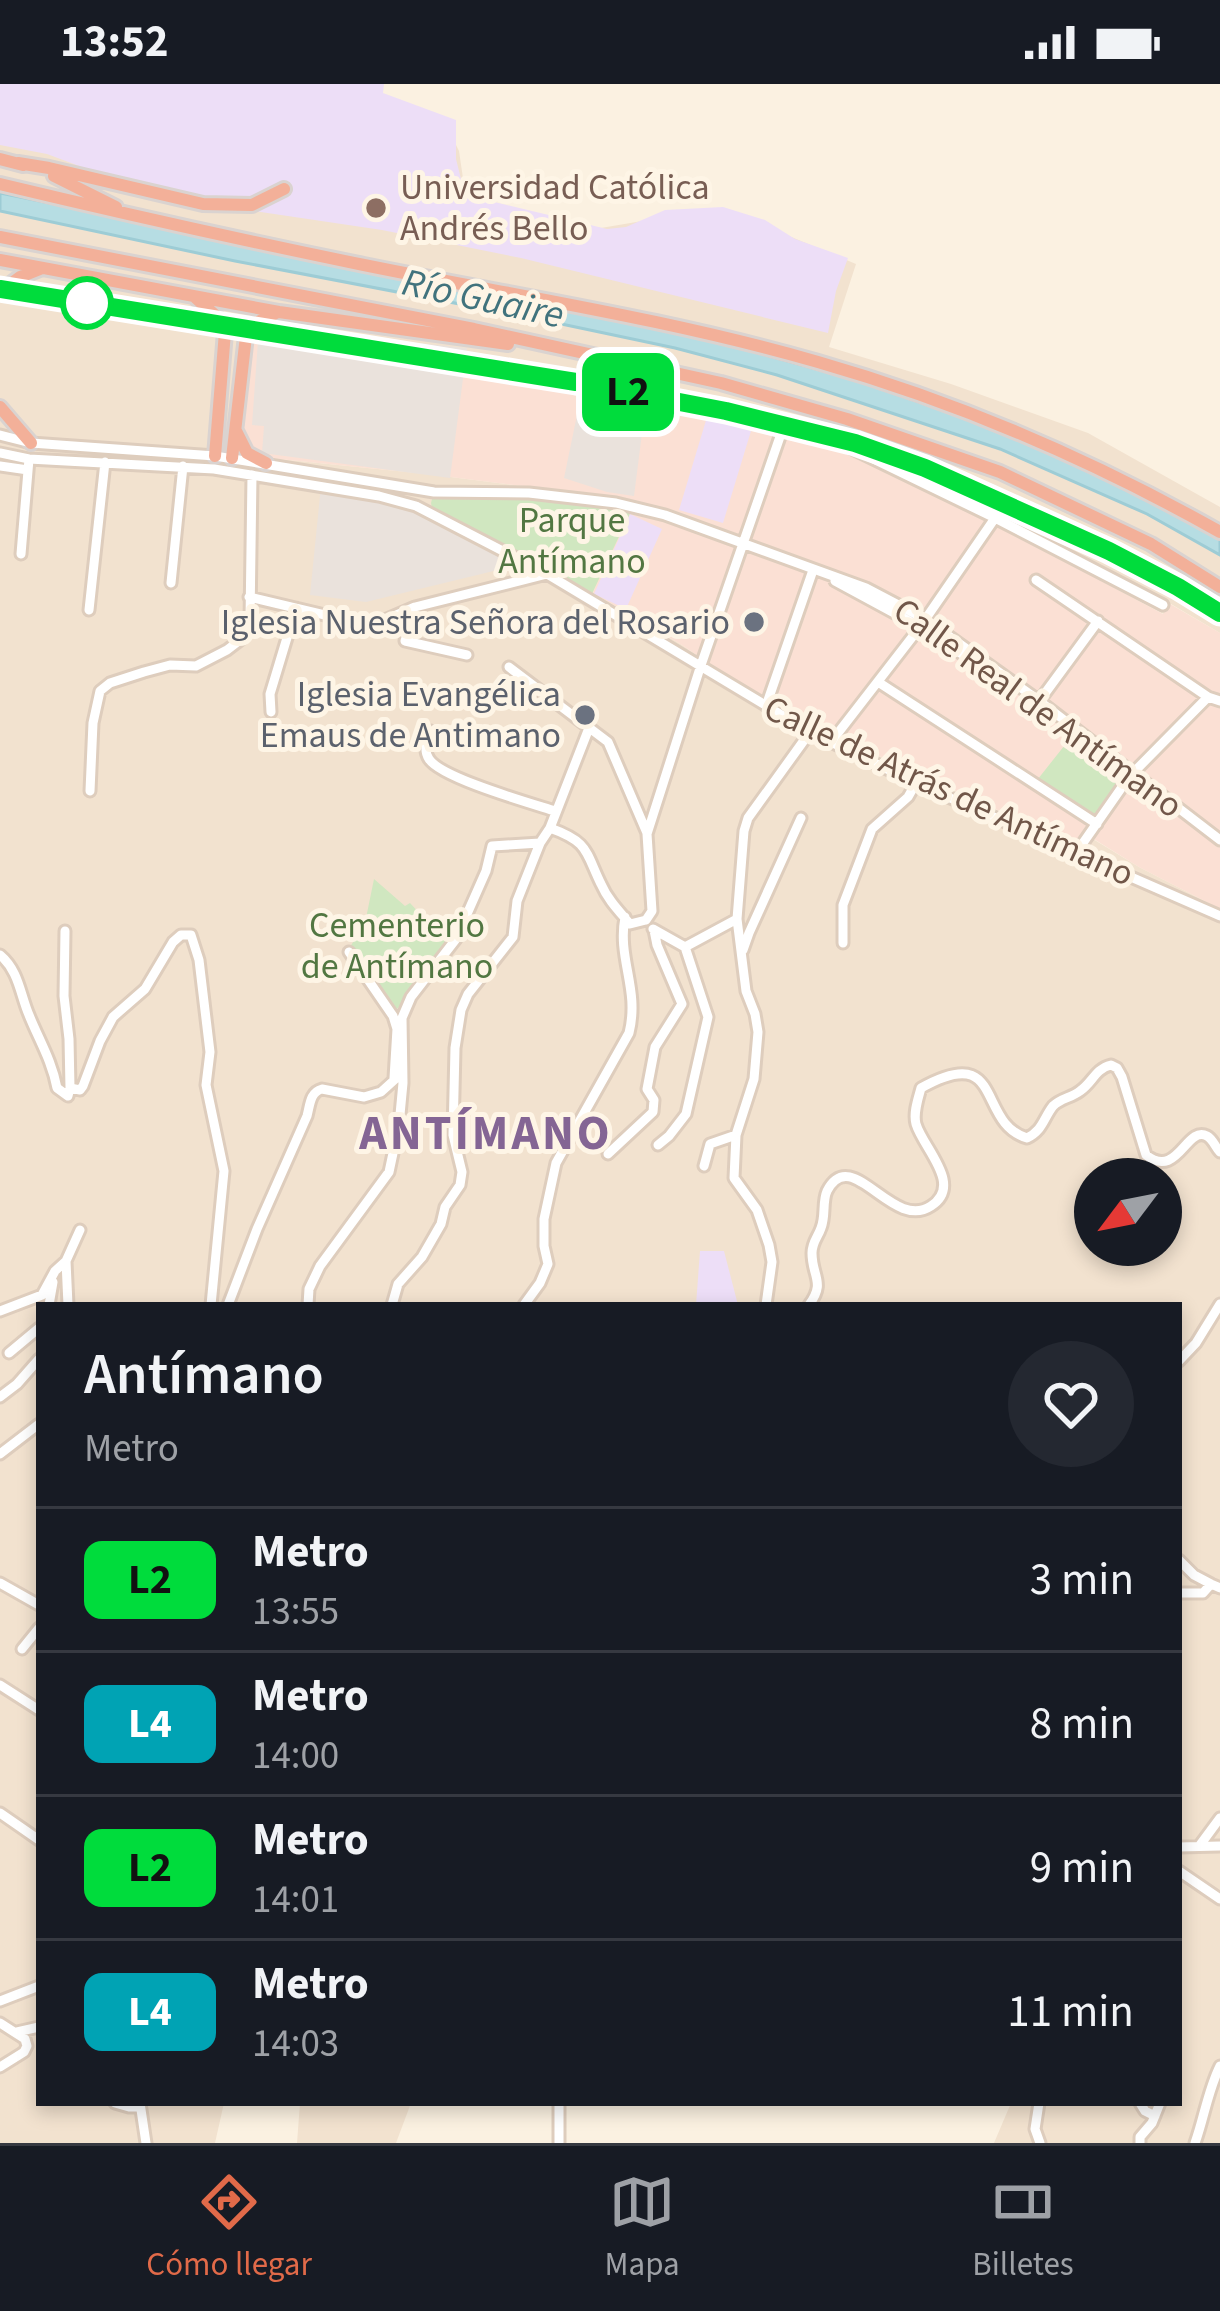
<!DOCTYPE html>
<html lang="es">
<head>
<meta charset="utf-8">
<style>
	body { margin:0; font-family:"Source Sans 3",sans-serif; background:#242831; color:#f1f3f6; height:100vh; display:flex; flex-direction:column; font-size:45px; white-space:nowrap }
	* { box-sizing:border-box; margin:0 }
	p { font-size:39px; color:#9ea1a6 }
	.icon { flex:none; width:66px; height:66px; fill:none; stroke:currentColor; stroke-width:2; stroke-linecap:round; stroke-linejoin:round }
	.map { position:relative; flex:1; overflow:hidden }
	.sheet { position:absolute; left:36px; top:1218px; width:1146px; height:804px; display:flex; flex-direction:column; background:#171b24; border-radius:0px; box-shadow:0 6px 18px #0003 }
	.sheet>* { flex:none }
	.badge { padding:0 24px; border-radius:18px; font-size:42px; line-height:78px }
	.needle { width:78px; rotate:238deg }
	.buttons { position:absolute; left:1074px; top:1074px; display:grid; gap:24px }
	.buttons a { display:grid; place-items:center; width:108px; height:108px; border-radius:50%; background:#171b24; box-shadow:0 6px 18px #0003; font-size:60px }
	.map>.badge { position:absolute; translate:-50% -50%; box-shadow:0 0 0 6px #fff }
	.round { display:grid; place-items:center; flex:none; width:126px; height:126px; border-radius:63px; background:#242831 }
	.summary { display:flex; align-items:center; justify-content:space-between; height:204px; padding:0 48px }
	h1 { font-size:57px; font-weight:600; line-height:90px }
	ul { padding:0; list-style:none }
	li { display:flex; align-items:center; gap:36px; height:144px; padding:0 48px; border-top:3px solid #363941 }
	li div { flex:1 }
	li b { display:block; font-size:45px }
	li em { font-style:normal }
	li .badge { min-width:132px; font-weight:700; text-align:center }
	.status { display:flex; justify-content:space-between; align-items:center; height:84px; padding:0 60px; background:#171b24; direction:ltr }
	.status svg { height:33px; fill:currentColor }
	.dock { display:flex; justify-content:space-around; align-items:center; height:168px; border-top:3px solid #363941; background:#171b24; font-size:33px; color:#9ea1a6 }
	.dock a { display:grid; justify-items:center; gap:6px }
	.dock .current { color:#e16a49 }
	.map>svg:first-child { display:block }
	.residential { fill:#f2e2cf; fill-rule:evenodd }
	.commercial { fill:#fbe0d4 }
	.industrial { fill:#eae2dc }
	.education { fill:#eddef7 }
	.green { fill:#d0e7c0 }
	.water { fill:#b6dde3; stroke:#9dccd5; stroke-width:3 }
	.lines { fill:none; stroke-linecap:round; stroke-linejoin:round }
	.minor-casing { stroke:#decdbd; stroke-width:15 }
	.highway-casing { stroke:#dad3d0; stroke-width:18 }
	.minor { stroke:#fff; stroke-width:9 }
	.highway { stroke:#f3b099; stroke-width:12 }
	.rail { stroke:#b3a1c3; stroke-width:3; stroke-dasharray:18 12; stroke-linecap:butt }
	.line-casing { stroke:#fff; stroke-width:27 }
	.line { stroke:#00dc3c; stroke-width:18 }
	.education-dot { fill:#8d6e63; stroke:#fef5e6; stroke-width:4.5 }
	.stop-dot { fill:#fff; stroke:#00dc3c; stroke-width:6 }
	.worship-dot { fill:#6b7280; stroke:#fef5e6; stroke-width:4.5 }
	.labels { text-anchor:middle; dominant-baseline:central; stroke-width:10; stroke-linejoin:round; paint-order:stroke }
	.education-label { font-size:36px; fill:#785e54; stroke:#fef5e6; text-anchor:start }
	.park-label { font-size:36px; fill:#527742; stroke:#fef5e6 }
	.worship-label { font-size:36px; fill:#5b616d; stroke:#fef5e6; text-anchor:end }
	.street-label { font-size:36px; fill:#715749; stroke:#fef5e6 }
	.water-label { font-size:39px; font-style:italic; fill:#41737d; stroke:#fef5e6 }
	.district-label { font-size:48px; font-weight:bold; letter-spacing:3px; fill:#846594; stroke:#fef5e6 }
</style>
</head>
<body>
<div class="status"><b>13:52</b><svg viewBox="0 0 49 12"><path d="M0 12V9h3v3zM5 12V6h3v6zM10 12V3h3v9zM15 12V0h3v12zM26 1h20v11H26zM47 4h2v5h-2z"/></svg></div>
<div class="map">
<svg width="1220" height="2059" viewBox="0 0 1220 2059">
	<rect width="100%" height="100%" fill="#fbf1e1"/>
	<path class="residential" d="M0,0L380,12L448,45L459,67L464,101L475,126L595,145L648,136L739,131L856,180L829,263L951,300L1088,349L1220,423V549L1171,520L1164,530L954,419L787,341L409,262L248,372L427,390L624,415L593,509L682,561L772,623L1078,763L1088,752L1139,783L1220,825V2059H994L1011,2019H1179V1221H39V2019H224L215,2059H0ZM1095,1095H1161V1161H1095Z
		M300,2019H411L396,2059H297Z"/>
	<path class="commercial" d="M264,238L409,262L787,341L880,378L1163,530L1170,520L1220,549V825L1139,783L1089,752L1079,763L772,623L682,561L593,509L623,415L427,390L248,372L236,330L248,252Z"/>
	<path class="industrial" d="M259,243L467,264L450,394L262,369L264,342L252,341Z
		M583,302L647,310L634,412L607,408L564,394Z
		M321,402L433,429L526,479L366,518L310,511Z"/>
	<path class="education" d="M0,0H384L383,9L456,36V75L465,111L607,145L626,143L665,126L723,123L765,136L795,155L848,174L836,207L828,249L521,174L382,146L233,124L130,101L47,70L0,61Z
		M707,333L751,347L723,439L679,426Z
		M630,430L662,445L626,525L594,510Z
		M700,1167H724L738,1221H696Z"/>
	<path class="green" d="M434,408L604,418L633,423L590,514L433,429L431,419Z
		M1072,652L1129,693L1097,740L1034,700Z
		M374,795L405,822L410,819L449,861L426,893L397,925L350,863L365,839Z"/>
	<path class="water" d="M0,109L679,247L856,296L1006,348L1048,366L1220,450V471L1147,430L1000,365L777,291L675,264L533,234L235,177L0,127Z"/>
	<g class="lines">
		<defs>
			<path id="minor" d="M0,351L31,359L215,372L434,408L529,409L616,419L665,431L866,504L925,535L1038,616L1220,756
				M0,369L29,375L214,385L379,412L416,422L547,490L810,648L916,699L1220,832
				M0,382L28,386
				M21,470L29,375
				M1036,496L1208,613L1220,617
				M835,497L920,543L996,592
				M171,499L183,382
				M249,513L371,542L415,523L547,490
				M415,523L405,557L467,571
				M89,526L105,378
				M509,583L608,658L647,749
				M878,598L1097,740
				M1034,615L1043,612L1098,537
				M766,622L812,489
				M271,628L270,610L296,524
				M431,647C427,656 423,666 429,675C441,694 530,719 555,727
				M831,658L920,543L995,434
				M90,707L93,639L100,607L110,599L144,588L170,581L196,582L227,566L244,553L250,537L252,391
				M550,744C589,758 585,767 601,800C608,816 619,827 630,840L646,836
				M1076,769L1129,693L1208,613
				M646,836L652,827L647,750L700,584L783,344L832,355L995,434L1163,521
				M653,845L685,863L737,835
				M65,847L64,912L69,955L70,1004
				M843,859V821L872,745L908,713L916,699
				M743,866L749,849L801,734
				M349,868L393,932L397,945L394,994
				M0,871C19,887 20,910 29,931C39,956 52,977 57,1004L68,1012L70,1004L80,1006L83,1002L100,957L113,933L145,905L173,858L181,851H191L199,876L210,968L206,1001L224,1087L211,1221
				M658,1061L669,1052L686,1030L708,933L685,863
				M608,1070L653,1028L654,1016L647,1005L655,963L682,920L657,861L654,846
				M704,1082L710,1060L736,1051
				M66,1177L68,1221
				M49,1221L53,1198
				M228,1221L257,1145L307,1032C310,1021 310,1008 322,1005L364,1013L381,1008L402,989
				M308,1221L309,1205L320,1182L389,1088L399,1041L403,999L402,934L411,913L456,855L486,787L492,762L540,759
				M392,1221L398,1200L422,1173L441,1140L445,1123L460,1101L462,1088L453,1051L455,964L461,926L468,910L513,853L517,817L540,759L550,744L589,644
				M524,1221L540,1199L548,1180L544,1162V1135L556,1079L629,949C640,905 617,875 625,833
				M766,1221L772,1178L769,1161L757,1126L734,1094L736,1051L754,995L758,948L755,930L746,907L737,835L744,747L748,734L810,648
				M809,1221C826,1198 812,1193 812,1169C812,1158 818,1153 821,1144C826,1132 822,1118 827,1107C852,1059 892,1148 931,1122C964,1101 923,1064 916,1040C913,1029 918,1015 921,1004C1005,957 976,1039 1027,1054C1043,1046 1043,1035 1053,1022C1061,1014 1071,1014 1080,1007C1093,998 1095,985 1111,981L1117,984L1122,993L1146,1071C1178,1096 1186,1041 1207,1052C1213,1055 1215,1063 1220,1068
				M0,1227L42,1211L55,1187L66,1177L80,1146
				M9,1269L39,1244
				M1179,1277L1196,1259L1220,1220
				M0,1313L17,1300L39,1275
				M0,1370L39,1340
				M1179,1476L1194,1491L1211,1500
				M0,1499L39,1521
				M1179,1509H1203L1211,1500L1220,1504
				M22,1565L39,1544
				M0,1601L39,1626
				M0,1729L39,1756
				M1200,1761L1220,1734
				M1179,1763L1220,1762
				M1179,1787L1220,1815
				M0,1917L39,1902
				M0,1939L25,1955L27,1962L24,1968L0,1983
				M17,1948L39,1943
				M115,2019L129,2023H140
				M140,2019L146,2059
				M559,2019V2059
				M1039,2019L1035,2045L1040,2059
				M1140,2019L1145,2027L1155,2032
				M1140,2059V2053L1152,2039L1160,2019
				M1195,2059C1204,2034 1208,2006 1220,1982"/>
			<path id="highway" d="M0,75L23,81
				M18,79L49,84L203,120L252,121L284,105
				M54,92L116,123
				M0,100C121,129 242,156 364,181C516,212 669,235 818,278C958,318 1094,377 1220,448
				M0,153L474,245L721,299L847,335L1000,388L1151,460L1220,503
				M0,176L279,228L508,260
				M0,208L20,193L40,185
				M196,214L217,233L225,248L215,372
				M0,323L31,359
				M236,347L247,369L266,379
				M232,374L246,252L256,239L278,228"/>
		</defs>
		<use href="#minor" class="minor-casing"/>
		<use href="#highway" class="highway-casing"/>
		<use href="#minor" class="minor"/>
		<use href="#highway" class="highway"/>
		<path class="rail" d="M576,298C678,317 782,335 881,367C930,384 977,407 1024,428C1092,459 1158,489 1220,529"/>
	</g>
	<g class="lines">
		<defs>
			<path id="line" d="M0,205L576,298L726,327L855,359L925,384L1109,467L1178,503L1220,529"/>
		</defs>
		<use href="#line" class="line-casing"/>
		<use href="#line" class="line"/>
	</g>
	<circle class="education-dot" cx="376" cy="124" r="12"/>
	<circle class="stop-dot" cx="87" cy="219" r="24"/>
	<g class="worship-dot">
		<circle cx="754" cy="538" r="12"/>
		<circle cx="585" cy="631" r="12"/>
	</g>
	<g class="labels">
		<g class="education-label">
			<text x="400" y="103">Universidad Católica<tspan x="400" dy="41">Andrés Bello</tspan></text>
		</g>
		<g class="park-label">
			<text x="572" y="436">Parque<tspan x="572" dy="41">Antímano</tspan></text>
			<text x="397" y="841">Cementerio<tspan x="397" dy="41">de Antímano</tspan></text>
		</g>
		<g class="worship-label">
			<text x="730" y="538">Iglesia Nuestra Señora del Rosario</text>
			<text x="561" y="610">Iglesia Evangélica<tspan x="561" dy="41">Emaus de Antimano</tspan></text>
		</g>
		<g class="street-label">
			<text transform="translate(1038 624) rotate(36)">Calle Real de Antímano</text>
			<text transform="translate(949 707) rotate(25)">Calle de Atrás de Antímano</text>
		</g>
		<g class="water-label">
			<text transform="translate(483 215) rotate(12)">Río Guaire</text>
		</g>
		<g class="district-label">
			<text x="486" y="1050">ANTÍMANO</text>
		</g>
	</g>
</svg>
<div class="buttons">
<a><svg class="needle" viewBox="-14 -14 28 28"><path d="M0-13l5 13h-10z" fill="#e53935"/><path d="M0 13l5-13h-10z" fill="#9ea1a6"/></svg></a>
</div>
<b class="badge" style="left:628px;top:308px;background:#00dc3c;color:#111">L2</b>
<section class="sheet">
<div class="summary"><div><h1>Antímano</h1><p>Metro</p></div><a class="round"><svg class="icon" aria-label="heart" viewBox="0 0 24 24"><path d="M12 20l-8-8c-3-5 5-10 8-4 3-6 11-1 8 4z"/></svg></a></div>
<ul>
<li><span class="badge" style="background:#00dc3c;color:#111">L2</span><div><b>Metro</b><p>13:55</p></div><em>3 min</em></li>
<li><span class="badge" style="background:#00a3b4;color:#fff">L4</span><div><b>Metro</b><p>14:00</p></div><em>8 min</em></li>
<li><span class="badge" style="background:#00dc3c;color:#111">L2</span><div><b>Metro</b><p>14:01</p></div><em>9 min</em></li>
<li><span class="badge" style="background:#00a3b4;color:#fff">L4</span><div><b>Metro</b><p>14:03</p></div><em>11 min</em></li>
</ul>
</section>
</div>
<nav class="dock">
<a class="current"><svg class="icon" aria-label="directions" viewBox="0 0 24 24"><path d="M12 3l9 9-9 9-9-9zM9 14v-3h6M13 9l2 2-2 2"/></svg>Cómo llegar</a>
<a><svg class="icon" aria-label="map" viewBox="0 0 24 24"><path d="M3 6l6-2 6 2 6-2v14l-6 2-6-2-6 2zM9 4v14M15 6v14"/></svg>Mapa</a>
<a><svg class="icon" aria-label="tickets" viewBox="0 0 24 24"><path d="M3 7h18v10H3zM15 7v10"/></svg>Billetes</a>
</nav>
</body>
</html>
